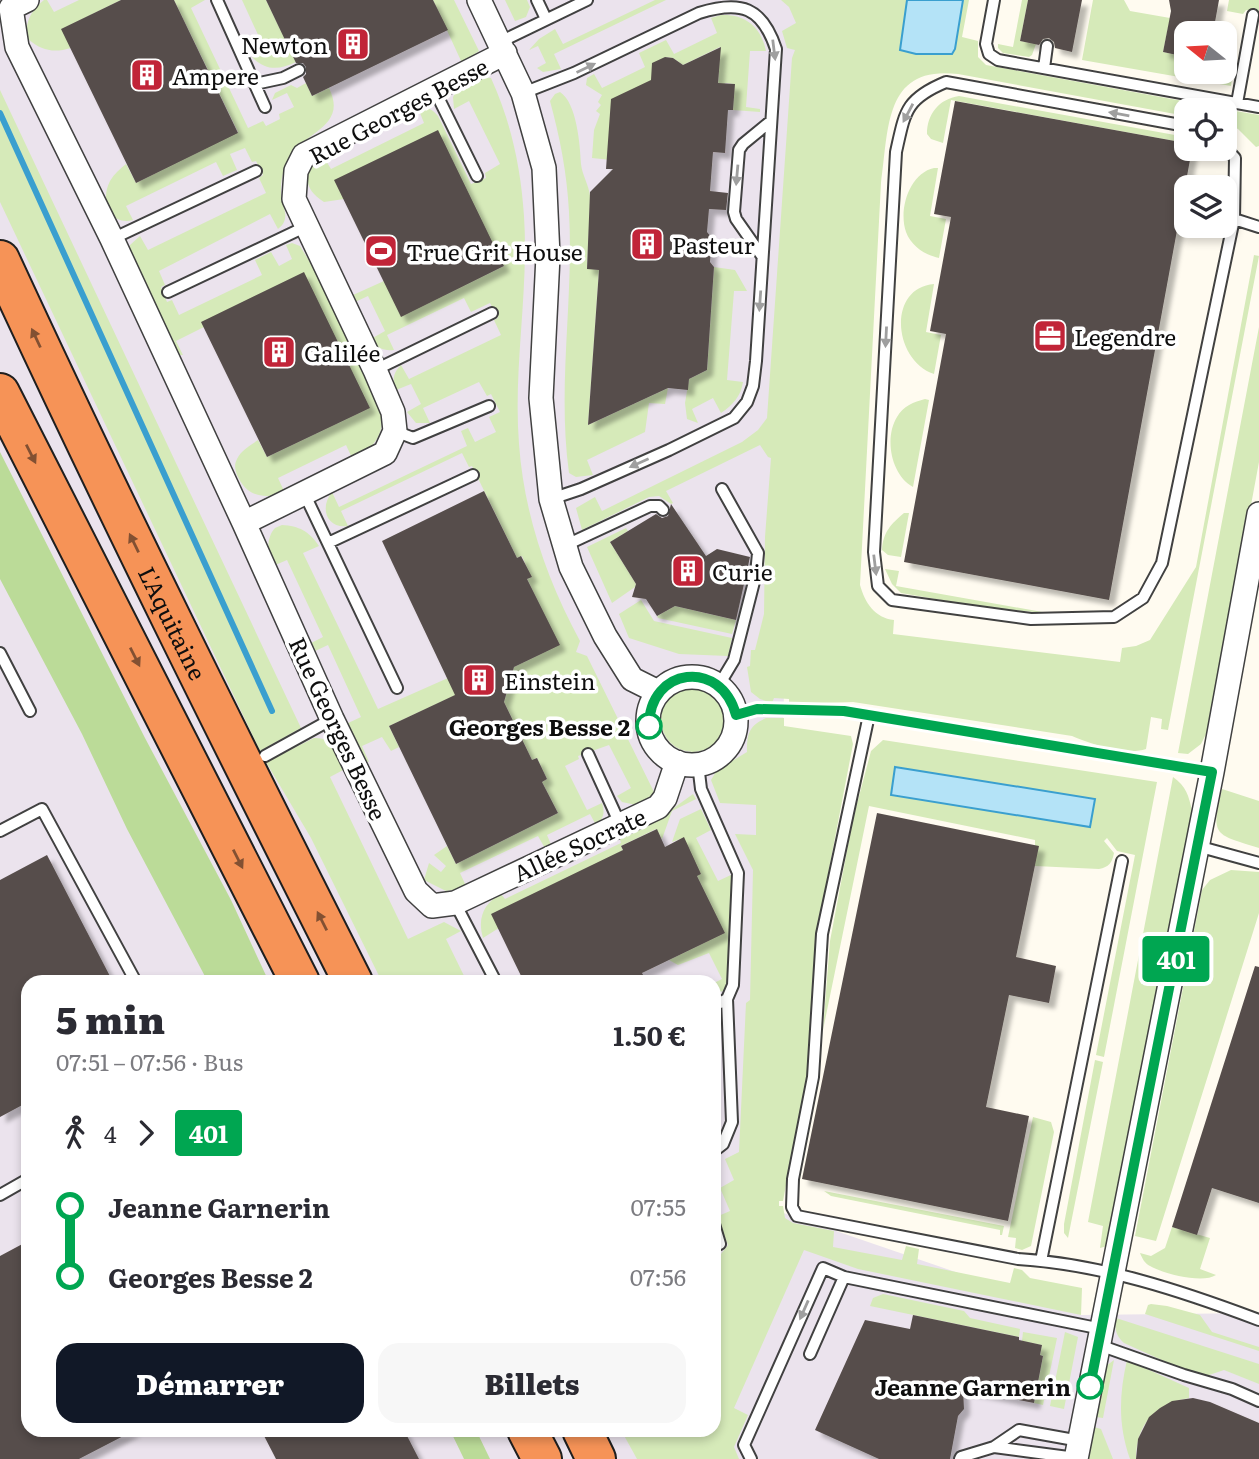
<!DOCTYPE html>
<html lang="fr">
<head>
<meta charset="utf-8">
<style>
	body { margin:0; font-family:Literata,serif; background:#f7f7f7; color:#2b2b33; height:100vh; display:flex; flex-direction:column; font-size:26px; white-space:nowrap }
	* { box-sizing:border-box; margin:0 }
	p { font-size:23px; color:#7c7c81 }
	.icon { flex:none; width:38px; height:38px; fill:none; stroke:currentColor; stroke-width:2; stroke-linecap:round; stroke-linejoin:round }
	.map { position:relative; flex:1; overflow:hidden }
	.sheet { position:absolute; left:21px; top:975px; width:700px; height:462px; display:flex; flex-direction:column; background:#fff; border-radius:21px; box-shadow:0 4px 10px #0003 }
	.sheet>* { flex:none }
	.badge { padding:0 14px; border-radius:5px; font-size:24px; line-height:46px }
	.needle { width:46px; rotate:288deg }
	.controls { position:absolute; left:1174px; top:21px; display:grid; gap:14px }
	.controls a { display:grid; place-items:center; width:63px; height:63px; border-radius:14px; background:#fff; box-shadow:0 4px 10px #0003; font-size:35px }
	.map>.badge { position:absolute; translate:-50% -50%; box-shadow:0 0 0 4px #fff }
	.legs { display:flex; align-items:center; gap:10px; height:77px; padding:0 35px; font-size:23px }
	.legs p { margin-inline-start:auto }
	.head { display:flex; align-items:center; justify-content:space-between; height:119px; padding:0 35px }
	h1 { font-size:38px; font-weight:800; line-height:52px }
	.cta { display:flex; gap:14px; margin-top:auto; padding:14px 35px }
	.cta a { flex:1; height:80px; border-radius:21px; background:#111827; color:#fff; font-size:28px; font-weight:800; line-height:80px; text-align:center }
	.cta a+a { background:#f7f7f7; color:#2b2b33 }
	ul { padding:0 35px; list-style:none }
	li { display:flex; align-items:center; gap:24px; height:70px; font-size:26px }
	li i { display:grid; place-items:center; width:10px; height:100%; margin:0 9px; background:currentColor }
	li i::after { content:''; width:18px; height:18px; margin:-9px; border:5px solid; border-radius:50%; background:#fff }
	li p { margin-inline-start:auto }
	li:first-child i { background:linear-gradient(#0000 50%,currentColor 0) }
	li:last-child i { background:linear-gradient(currentColor 50%,#0000 0) }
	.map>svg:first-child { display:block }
	.industrial { fill:#ebe3ed; fill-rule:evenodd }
	.green { fill:#d6eab9 }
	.forest { fill:#bbdb98 }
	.water { fill:#b4e3f7; stroke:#3a9fcf; stroke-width:2 }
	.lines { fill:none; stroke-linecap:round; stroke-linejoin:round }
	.stream { stroke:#3a9fcf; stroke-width:6 }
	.building { fill:#574e4b; filter:url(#shadow) }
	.lane-casing { stroke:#414141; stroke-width:14 }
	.street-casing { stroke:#414141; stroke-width:26 }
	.highway-casing { stroke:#1f1f1f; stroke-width:42 }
	.lane { stroke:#fff; stroke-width:10 }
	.street { stroke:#fff; stroke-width:23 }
	.highway { stroke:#f69357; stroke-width:38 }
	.oneway { fill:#9f9f9f }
	.oneway2 { fill:#825032 }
	.line-1-casing { stroke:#fff; stroke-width:16 }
	.line-1 { stroke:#00a651; stroke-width:10 }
	.stop-1-dot { fill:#fff; stroke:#00a651; stroke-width:3.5 }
	.labels { text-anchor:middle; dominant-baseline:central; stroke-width:7; stroke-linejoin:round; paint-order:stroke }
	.poi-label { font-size:23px; fill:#0e0e0e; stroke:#fff; text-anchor:start }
	.street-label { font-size:23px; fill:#0e0e0e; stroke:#fff }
	.stop-label { font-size:23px; font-weight:bold; fill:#0e0e0e; stroke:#fff; text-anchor:end }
</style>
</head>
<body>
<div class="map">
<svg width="1259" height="1459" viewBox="0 0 1259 1459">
	<defs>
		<filter id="shadow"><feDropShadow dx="6" dy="6" stdDeviation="2" flood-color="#0004"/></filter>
	</defs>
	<rect width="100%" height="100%" fill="#fffbf0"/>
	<path class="industrial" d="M0,0H810L775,936L769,1208L1081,1315L1259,1313V1459H0ZM28,982H714V1430H28Z"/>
	<path class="green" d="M44,0H47L54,12L79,0H121L62,29L71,48C54,53 42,51 28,39C24,22 31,11 44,0Z
		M174,0H205L191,8L248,128L263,121L266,126L280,119L279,114L294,107L287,93L272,100L275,93L291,85L297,88L306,83L312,96L329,88C348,127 305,131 290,157C284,167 281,177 281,189C280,204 293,218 278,229L270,214L159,271L165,285L161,287L167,302L172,300L179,315L262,275L255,260L271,252L279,266L292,259L286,245L292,243L300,246L314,269L379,402C388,429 377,447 353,460L346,445L278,478L285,493C263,499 247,497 237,475C235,469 234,465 237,459C241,450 251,445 258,440L267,457L369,408L204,327L176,341L183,355H178L130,253V245L140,236L148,250L266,193L259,178L263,175L256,161L252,162L245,148L230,154L237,170L223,176L216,162L126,206L133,220C109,226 100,200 110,181C114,174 120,169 126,164L136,183L238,132Z
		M242,0H266L296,62C279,70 266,71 252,57L265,50Z
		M433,0H454L479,51L462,63Z
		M505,0H527L530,7L526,17L515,21Z
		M655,0H666L554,54L561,69L543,72L537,68L546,63L538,46L529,50L539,39L555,29L563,44Z
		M781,0H969L962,37L978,41V57L986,65L1199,104L1197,110H1186V116L958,74C884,65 889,128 881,183L860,585C865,603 875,618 894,620L893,634L1120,662L1122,648L1136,646L1150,640L1196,567L1254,255L1259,256L1168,730L1161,729L1162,719L1151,717L1146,749C1126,756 1091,744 1072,736L853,702L789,704V699L774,698L772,703L760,699L751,692L747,667L750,666L751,650H755L764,614L765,537L771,458L768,457L760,445L666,491L673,503L671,504L659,496L649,497L582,530L576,508L595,497L602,511L742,442L758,430L767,418L792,58L795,50L787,48L782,31L796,23L789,7Z
		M1022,0H1028L1020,41L1036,44L1032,55L1029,57L1003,53L998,48V44L1013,47Z
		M1093,0H1124L1130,11L1170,18L1163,52L1186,57V72L1233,71L1231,86L1082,60Z
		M1229,0H1259V12L1246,10L1243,14L1227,11Z
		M721,15C746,14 761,27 766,51H750L746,107L760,109V112L733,110L734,84L725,83L723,105L717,104L720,47L683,65L673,58L665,57L611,160L592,158L594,130L600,114L596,111L601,105L598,102L602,95L586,85L587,78L594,74L602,88L645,67L639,53L666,40L674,54L717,33L711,18Z
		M482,77L491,78C511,122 521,168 524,216C529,292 513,368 519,444C524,514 547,580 580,641L576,652L587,656L655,794L636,805L622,802L617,796L631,788L609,745L578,756L579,759L565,766L587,810L602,803C605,812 604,819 596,825L590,814L547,835L552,847L546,850L538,836L460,873L467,888L446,891L424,880L429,863L441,872L446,866L434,855L447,846L456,864L558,813L542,782L547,779L537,758L532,760L504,702L514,667L559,645L527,579L531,577L522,556L517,558L472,466L469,467L462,453L341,511L348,526C327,529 319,508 332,492L339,507L467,446L461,431L468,428L475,442L496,432L489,417L500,412L491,394L487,396L479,382L423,408L430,423H416L407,412L421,404L411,384L396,390C392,380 393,373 401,365L409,379L501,335L494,320L498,318L490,303L471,312L464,298L387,335L394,350C383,351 377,348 371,339L385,331L368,296L353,303V295L384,281L401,316L504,266L344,199L324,202C301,187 304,172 322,154L331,169L424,123L418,108C426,106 433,109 438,116L471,184L486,178L485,173L500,164L469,101L454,109L453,97L456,92Z
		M0,90L301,728L260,751L0,202Z
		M560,92C577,103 580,145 581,164C582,175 589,185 590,196C590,220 588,244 587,268L599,270L588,425L668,388L665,404L649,403L645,432L587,460L593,475L576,477L569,473C557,386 574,299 569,212C567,173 560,138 550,101L555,94Z
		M959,96L1186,137V143L951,100L943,143L931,139L927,134C927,114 939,99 959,96Z
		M1206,106L1259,115V146L1256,147L1238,129L1225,123V110H1205Z
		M934,168H938L930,216L946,219L939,258C925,255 911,246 906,232C898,209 910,173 934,168Z
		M714,267L735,270L747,291H734L727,380L743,382C741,396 733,405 721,413L713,398L692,409L698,423L687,419L685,403L689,379L707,370Z
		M934,284L926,332L941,335L934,374C893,360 887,288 934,284Z
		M1259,327V462L1210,726L1201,744L1188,754L1178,753Z
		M925,399L929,400L913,487C891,475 884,438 897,417C903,406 914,402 925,399Z
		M904,513H909L901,557L888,555L882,550C883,532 891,524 904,513Z
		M282,525C299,526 309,531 319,546L303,553L378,709L448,678L456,695L389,726L399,747L391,751L382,737L362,746L369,762L364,761L346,724L361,717L328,645L313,652L309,644L323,637L287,560L273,566C267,553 266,538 275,528Z
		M626,528L628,531L610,542L636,584L635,587L612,603L587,547Z
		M885,569L899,571L896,586L1048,613L987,608L901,593L892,584Z
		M641,600L654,621L732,638L728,656L679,654L629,638L619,614Z
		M675,606L736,620L732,634L658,618L657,616Z
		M661 720a32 32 0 1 1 64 0a32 32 0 1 1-64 0Z
		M766,718H784V726L851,736L853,744L816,937L807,1074L783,1201H779V1206H783L785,1218L793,1223L834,1231L833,1247L902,1260L906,1246L919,1249L917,1264L1010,1283L1014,1268L1022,1270L1030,1278L1082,1288L1081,1315L858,1269L804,1250L734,1408L748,1415L734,1447L739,1459H637L621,1430H714V1263L728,1245L716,1217L730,1211L720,1188L734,1180L725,1159L739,1152L746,1003L750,1000L753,870L735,834L756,835V805L720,803L711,780L717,770L747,752C747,733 749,726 766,718Z
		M314,738C333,737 337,754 345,769L330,777L408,939L444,922L461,931L446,939L467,982H382L311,838L266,762Z
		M883,740L1157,782L1104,1057L1096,1055L1135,855L1117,851L1107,838L1104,841L1114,853C1112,863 1109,867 1099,869L1035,866V840L869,806L823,1030L830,941L853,819L871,751Z
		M1173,777C1186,786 1189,796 1192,811L1112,1231L1107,1246L1100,1248L1103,1226L1088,1222Z
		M1222,789L1259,801V848C1215,834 1210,837 1222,789Z
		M693,794L696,799L672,811L662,839L656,829L621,846L623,850L483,938C477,918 484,903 501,894L505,899L621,843L619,836L671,810Z
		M701,809L711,830L696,838L718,881L733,874L728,977L724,991L714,993V983L722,979L709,953L678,965L669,960L724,933L697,876L683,838L672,842L680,819Z
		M1231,870L1259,872V913L1156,1241L1135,1236L1202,890L1210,880Z
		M1095,1060L1103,1062L1068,1238L1064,1233V1224Z
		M1033,1117L1051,1122L1054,1132L1031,1246L1022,1250L1015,1248L1016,1238L1008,1237Z
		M824,1191L1004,1226L1002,1235H1000V1230L831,1196Z
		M1172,1227L1210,1238L1200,1269L1216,1275C1203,1284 1164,1274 1150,1266C1145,1264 1142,1258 1140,1253L1151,1256L1165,1248Z
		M883,1294L964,1311L970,1318L1020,1329L1019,1337L870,1306L873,1298Z
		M1151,1304L1167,1306L1200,1315L1212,1332L1259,1347V1351L1145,1314L1148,1305Z
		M1116,1318L1259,1364V1384L1224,1370L1203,1377L1197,1376L1124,1343C1116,1336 1114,1328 1116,1318Z
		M1023,1332L1057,1338L1043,1405L1034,1403L1043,1356L1040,1355L1042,1345L1022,1341Z
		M1065,1332L1078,1337L1064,1409L1050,1406Z
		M1114,1360L1103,1418L1096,1417L1106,1366Z
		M1127,1360L1189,1388V1398C1155,1403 1136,1425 1136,1459H1130C1118,1425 1119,1395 1127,1360Z
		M1094,1427L1101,1429L1113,1459H1087Z"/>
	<path class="forest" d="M0,452L145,738L231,900L269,982H208L127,829L82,734L0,579Z
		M450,1430H476L490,1459H464Z"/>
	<path class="water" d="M907,0H963L955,49L952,54H916L900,50Z
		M895,767L1095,799L1090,827L891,795Z"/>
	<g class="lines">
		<path class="stream" d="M0,113L272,711"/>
	</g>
	<path class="building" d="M121,0H174L238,133L136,183L61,29Z
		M266,0H433L448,30L312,96L303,77L306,74V67L303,63H296Z
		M1028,0H1082L1072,52L1055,48L1054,42L1049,38L1043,39L1039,45L1020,41Z
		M1169,0H1219L1213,33H1186V57L1163,52L1171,11Z
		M721,47L718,83L735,84L733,110H728L725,153L713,152L710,191L728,193L726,210L709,209L707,232L712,238L710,262L714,267L707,370L689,379L688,390L668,388L588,425L599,270L587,269L590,192L613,169H606L611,99L651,80L652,63L665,57L673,58L683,65Z
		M955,101L1186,143V149H1192L1109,600L904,562L946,334L930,331L951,217L934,214Z
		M438,130L504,266L401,317L334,180Z
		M304,272L370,408L267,457L201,322Z
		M484,491L517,558L521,556L532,577L527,579L560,645L514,667L504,702L532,760L537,758L547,779L542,782L558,813L456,864L389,726L455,695L382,541Z
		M671,504L706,556L717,549L750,557L736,620L675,606L657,616L646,599L632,597L636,584L610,542L656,514L662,518L668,516Z
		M877,813L1039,846L1016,957L1056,966L1049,1003L1009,995L986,1107L1029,1116L1008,1221L802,1179Z
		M657,829L665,847L684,837L701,874L697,876L725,933L642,973L647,982H524L491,914L623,850L621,846Z
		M47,855L113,982H28V1102L0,1117V880Z
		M1255,966L1259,967V1203L1212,1188L1197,1235L1172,1227Z
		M28,1241V1430H135L79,1459H0V1256Z
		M913,1315L1019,1337V1340L1042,1345L1040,1355L1043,1356L1034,1403L963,1389L964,1409L958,1416L950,1459H879L815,1430L865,1320L910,1329Z
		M1193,1398L1210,1402L1259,1423V1459H1136L1138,1439L1149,1417L1160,1408L1172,1401Z
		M261,1430H404L419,1459H276Z"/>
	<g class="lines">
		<defs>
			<path id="lane" d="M217,0L265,107
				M537,0L546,19
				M994,0L986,44L989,54L998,60L1259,107
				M500,42L587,0
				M1044,68L1047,46
				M255,84L283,78L299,70
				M434,89L477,176
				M523,93L574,73L699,13C741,0 762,7 776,49L756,361L753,386L747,402L734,418L669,450L581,489L551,499
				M1237,103L1253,15
				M1186,126L946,82C905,99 905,112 896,152L874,552L878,586L892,600L1031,619L1114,617L1143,598L1162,563L1234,219L1235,158L1225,147
				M1234,219L1259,227
				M112,239L256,171
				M762,256L736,219L734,212L739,150L743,144L771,121
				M168,292L307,226
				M375,370L492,313
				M395,431L413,438L489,406
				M305,495L397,688
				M328,543L473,475
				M564,546L650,506H659L663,510
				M0,653L30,711
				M719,685L734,660L756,574L758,553L722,489
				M736,715L757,709L844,711L1212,772
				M869,715L822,934L813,1077L793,1179L792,1207L797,1216L1018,1259C1101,1264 1182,1291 1259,1320
				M588,754L620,824
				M265,756L332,719
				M698,764L701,789L738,873L733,985L727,999L714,1006
				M0,831L42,809L136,982
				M1197,846L1259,863
				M455,903L496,982
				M714,1151L723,1144L732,1122L727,999
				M0,1195L28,1179
				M714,1224L720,1244
				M1041,1261L1122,861
				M1099,1345L1184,1375L1232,1389L1259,1401
				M810,1354L844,1277
				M994,1447L1076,1458
				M751,1459L744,1445L823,1268L844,1277L1102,1329
				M960,1459L961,1457L994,1447L1019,1430L1080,1441"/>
			<path id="street" d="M27,0L11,8L17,47L112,239L244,523L332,719L416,891L432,906L455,903L658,807L665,798L677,762
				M479,0L523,93L544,168L548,256L541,398L551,499L571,567L605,636L632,679L658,692
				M244,523L385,453L395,431L393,412L375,370L294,199L296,171L304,155L505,53
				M648 721a44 44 0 1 1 88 0a44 44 0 1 1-88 0Z
				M1076,1459L1212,772L1259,514"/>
			<g id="highway">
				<path id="s1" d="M0,260C112,503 232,743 353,982"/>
				<path d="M0,393L300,982"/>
				<path d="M527,1430L542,1459"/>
				<path d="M582,1430L596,1459"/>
			</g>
		</defs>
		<use href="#lane" class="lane-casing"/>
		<use href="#street" class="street-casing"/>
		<use href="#highway" class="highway-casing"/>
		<use href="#lane" class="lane"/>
		<use href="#street" class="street"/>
		<use href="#highway" class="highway"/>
	</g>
	<defs><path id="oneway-solid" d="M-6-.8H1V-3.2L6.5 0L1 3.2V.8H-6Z" transform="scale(1.75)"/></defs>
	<g class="oneway">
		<use href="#oneway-solid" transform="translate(774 50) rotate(83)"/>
		<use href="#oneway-solid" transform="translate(586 68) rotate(-26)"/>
		<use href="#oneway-solid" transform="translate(908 113) rotate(118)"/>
		<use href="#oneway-solid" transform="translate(1119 114) rotate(-170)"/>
		<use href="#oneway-solid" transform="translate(737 175) rotate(95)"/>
		<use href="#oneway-solid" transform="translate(760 301) rotate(94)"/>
		<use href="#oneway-solid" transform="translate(886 337) rotate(93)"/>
		<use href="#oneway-solid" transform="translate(639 463) rotate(156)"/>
		<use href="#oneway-solid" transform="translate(875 565) rotate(83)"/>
		<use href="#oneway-solid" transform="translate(804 1310) rotate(114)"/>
	</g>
	<g class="oneway2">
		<use href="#oneway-solid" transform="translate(36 338) rotate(-115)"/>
		<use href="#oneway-solid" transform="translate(31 454) rotate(63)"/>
		<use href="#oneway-solid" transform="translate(134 543) rotate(-116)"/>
		<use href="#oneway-solid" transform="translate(135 657) rotate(63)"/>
		<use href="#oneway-solid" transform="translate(238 859) rotate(63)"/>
		<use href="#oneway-solid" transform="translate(322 921) rotate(-117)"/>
	</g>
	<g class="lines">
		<defs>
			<path id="line-1" d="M649,726C649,667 721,658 736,715L757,709L844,711L1212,772L1090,1386"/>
		</defs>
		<use href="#line-1" class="line-1-casing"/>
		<use href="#line-1" class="line-1"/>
	</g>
	<defs>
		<symbol id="building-square" viewBox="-11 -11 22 22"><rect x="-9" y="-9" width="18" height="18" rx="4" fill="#c12438" stroke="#fff"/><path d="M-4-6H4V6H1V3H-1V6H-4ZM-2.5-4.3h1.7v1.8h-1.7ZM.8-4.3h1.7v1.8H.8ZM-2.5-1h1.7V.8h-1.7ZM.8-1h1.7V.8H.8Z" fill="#fff"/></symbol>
		<symbol id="stadium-square" viewBox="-11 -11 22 22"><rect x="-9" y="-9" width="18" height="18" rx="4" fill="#c12438" stroke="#fff"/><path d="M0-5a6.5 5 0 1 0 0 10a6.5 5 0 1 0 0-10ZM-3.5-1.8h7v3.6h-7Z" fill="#fff"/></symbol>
		<symbol id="office-square" viewBox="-11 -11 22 22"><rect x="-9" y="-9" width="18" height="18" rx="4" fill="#c12438" stroke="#fff"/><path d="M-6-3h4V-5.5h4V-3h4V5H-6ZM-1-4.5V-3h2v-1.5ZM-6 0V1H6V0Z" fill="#fff"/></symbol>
	</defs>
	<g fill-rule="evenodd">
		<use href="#building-square" x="334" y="25" width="38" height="38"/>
		<use href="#building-square" x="128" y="56" width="38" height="38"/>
		<use href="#building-square" x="628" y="225" width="38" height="38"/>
		<use href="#stadium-square" x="362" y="232" width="38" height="38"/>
		<use href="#office-square" x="1031" y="317" width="38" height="38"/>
		<use href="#building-square" x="260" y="333" width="38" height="38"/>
		<use href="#building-square" x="669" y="552" width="38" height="38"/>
		<use href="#building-square" x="460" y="661" width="38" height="38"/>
	</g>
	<g class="stop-1-dot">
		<circle cx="649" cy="726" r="12"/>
		<circle cx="1090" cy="1386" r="12"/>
	</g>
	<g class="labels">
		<g class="poi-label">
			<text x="328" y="44" text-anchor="end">Newton</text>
			<text x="172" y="75">Ampere</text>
			<text x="672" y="244">Pasteur</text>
			<text x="406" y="251">True Grit House</text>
			<text x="1074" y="336">Legendre</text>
			<text x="304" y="352">Galilée</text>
			<text x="712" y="571">Curie</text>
			<text x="504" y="680">Einstein</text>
		</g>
		<g class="street-label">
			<text transform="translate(398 110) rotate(-28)">Rue Georges Besse</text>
			<text stroke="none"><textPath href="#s1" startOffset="402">L'Aquitaine</textPath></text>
			<text transform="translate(339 728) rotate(65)">Rue Georges Besse</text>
			<text transform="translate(579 844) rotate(-25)">Allée Socrate</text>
		</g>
		<g class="stop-label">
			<text x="630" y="726">Georges Besse 2</text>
			<text x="1071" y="1386">Jeanne Garnerin</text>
		</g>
	</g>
</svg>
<div class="controls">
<a><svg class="needle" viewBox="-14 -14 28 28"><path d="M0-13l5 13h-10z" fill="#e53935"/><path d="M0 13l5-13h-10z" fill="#7c7c81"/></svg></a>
<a><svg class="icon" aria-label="locate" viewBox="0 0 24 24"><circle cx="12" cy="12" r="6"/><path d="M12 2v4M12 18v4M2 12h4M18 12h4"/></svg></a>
<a><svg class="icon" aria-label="layers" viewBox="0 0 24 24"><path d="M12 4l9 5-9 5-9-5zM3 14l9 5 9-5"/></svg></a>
</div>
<b class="badge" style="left:1176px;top:959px;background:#00a651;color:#fff">401</b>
<section class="sheet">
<div class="head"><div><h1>5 min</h1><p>07:51 – 07:56 · Bus</p></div><b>1.50 €</b></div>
<div class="legs"><svg class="icon" aria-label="walk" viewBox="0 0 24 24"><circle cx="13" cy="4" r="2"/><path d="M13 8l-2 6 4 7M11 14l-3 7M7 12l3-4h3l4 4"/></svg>4<svg class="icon" aria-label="forward" viewBox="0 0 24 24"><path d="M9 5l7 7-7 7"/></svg><b class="badge" style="background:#00a651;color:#fff">401</b></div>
<ul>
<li><i style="color:#00a651"></i><b>Jeanne Garnerin</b><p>07:55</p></li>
<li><i style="color:#00a651"></i><b>Georges Besse 2</b><p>07:56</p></li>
</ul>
<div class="cta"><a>Démarrer</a><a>Billets</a></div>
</section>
</div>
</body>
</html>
